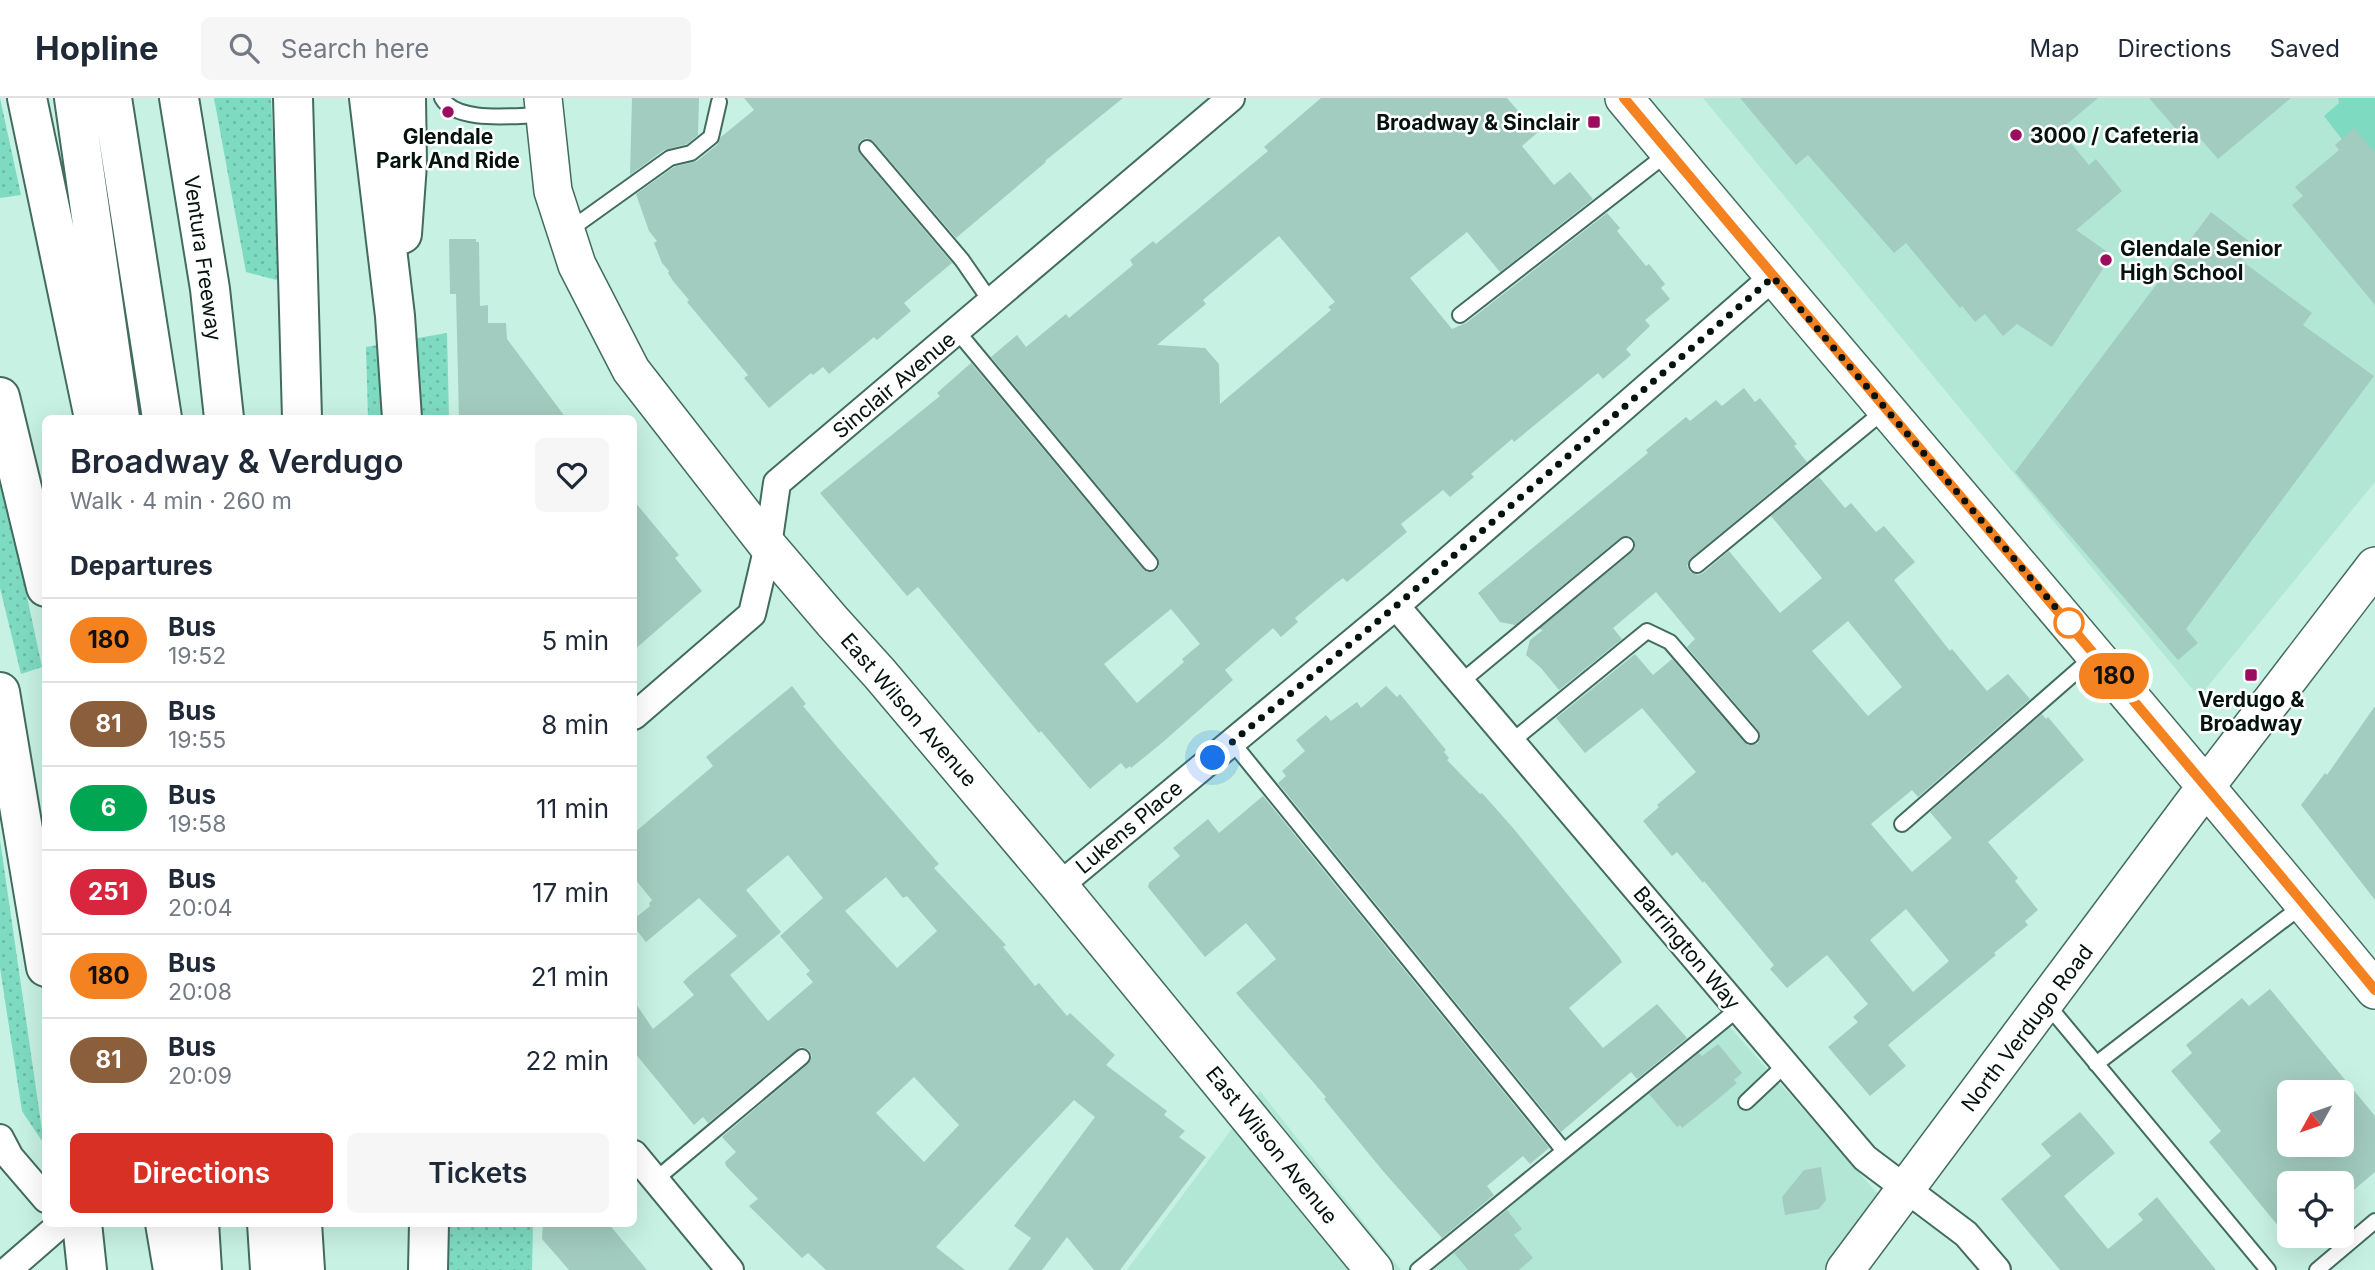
<!DOCTYPE html>
<html lang="en">
<head>
<meta charset="utf-8">
<style>
	body { margin:0; font-family:Inter,sans-serif; background:#f6f6f7; color:#1f2937; height:100vh; display:flex; flex-direction:column; font-size:26px; white-space:nowrap }
	* { box-sizing:border-box; margin:0 }
	p { font-size:23px; color:#747a83 }
	.icon { flex:none; width:38px; height:38px; fill:none; stroke:currentColor; stroke-width:2; stroke-linecap:round; stroke-linejoin:round }
	.map { position:relative; flex:1; overflow:hidden }
	.sheet { position:absolute; left:42px; top:317px; width:595px; height:812px; display:flex; flex-direction:column; background:#fff; border-radius:10px; box-shadow:0 7px 28px #0002 }
	.sheet>* { flex:none }
	.badge { padding:0 14px; border-radius:23px; font-size:24px; line-height:46px }
	.needle { width:46px; rotate:230deg }
	.tools { position:absolute; left:2277px; top:982px; display:grid; gap:14px }
	.tools a { display:grid; place-items:center; width:77px; height:77px; border-radius:10px; background:#fff; box-shadow:0 7px 28px #0002; font-size:35px }
	.you { position:absolute; width:35px; height:35px; margin:-18px; border:5px solid #fff; border-radius:50%; background:#1a73e8; box-shadow:0 0 0 10px #1a73e833 }
	.map>.badge { position:absolute; translate:-50% -50%; box-shadow:0 0 0 4px #fff }
	h2 { padding:0 28px; font-size:26px; line-height:63px }
	.round { display:grid; place-items:center; flex:none; width:74px; height:74px; border-radius:10px; background:#f6f6f7 }
	.head { display:flex; align-items:center; justify-content:space-between; height:119px; padding:0 28px }
	h1 { font-size:33px; font-weight:600; line-height:52px }
	.button { display:flex; gap:14px; margin-top:auto; padding:14px 28px }
	.button a { flex:1; height:80px; border-radius:10px; background:#d93025; color:#fff; font-size:28px; font-weight:600; line-height:80px; text-align:center }
	.button a+a { background:#f6f6f7; color:#1f2937 }
	ul { padding:0; list-style:none }
	li { display:flex; align-items:center; gap:21px; height:84px; padding:0 28px; border-top:2px solid #e0e1e3 }
	li div { flex:1 }
	li b { display:block; font-size:26px }
	li em { font-style:normal }
	li .badge { min-width:77px; font-weight:700; text-align:center }
	header { display:flex; align-items:center; gap:42px; box-sizing:border-box; height:98px; padding:0 35px; background:#fff; border-bottom:2px solid #e0e1e3 }
	header strong { font-size:33px }
	nav { display:flex; gap:38px; margin-inline-start:auto; font-size:24px }
	.search { width:490px; height:63px; background:#f6f6f7; display:flex; align-items:center; gap:18px; box-sizing:border-box; padding:0 24px; border-radius:10px; color:#747a83; font-size:26px }
	.map>svg:first-child { display:block }
	.built { fill:#b2e7d6 }
	.green { fill:url(#green-dots) }
	.pitch { fill:#7edbc1 }
	.building { fill:#a2ccbf; fill-rule:evenodd }
	.lines { fill:none; stroke-linecap:round; stroke-linejoin:round }
	.lane-casing { stroke:#436b60; stroke-width:18 }
	.street-casing { stroke:#436b60; stroke-width:30 }
	.secondary-casing { stroke:#436b60; stroke-width:40 }
	.highway-casing { stroke:#436b60; stroke-width:42 }
	.lane { stroke:#fff; stroke-width:14 }
	.street { stroke:#fff; stroke-width:26 }
	.secondary { stroke:#fff; stroke-width:37 }
	.highway { stroke:#fff; stroke-width:38 }
	.line-casing { stroke:#fff; stroke-width:16 }
	.line { stroke:#f58220; stroke-width:10 }
	.walk { stroke:#04130e; stroke-width:7; stroke-dasharray:0 12.6 }
	.poi-dot { fill:#9b0d5e; stroke:#fff; stroke-width:2.5 }
	.stop-dot { fill:#fff; stroke:#f58220; stroke-width:3.5 }
	.labels { text-anchor:middle; dominant-baseline:central; stroke-width:5; stroke-linejoin:round; paint-order:stroke }
	.poi-label { font-size:21px; font-weight:bold; fill:#04130e; stroke:#fff; text-anchor:start }
	.street-label { font-size:21px; fill:#04130e; stroke:#fff }
</style>
</head>
<body>
<header>
<strong>Hopline</strong>
<div class="search"><svg class="icon" aria-label="search" viewBox="0 0 24 24"><circle cx="10" cy="10" r="6"/><path d="M15 15l6 6"/></svg>Search here</div>
<nav><a>Map</a><a>Directions</a><a>Saved</a></nav>
</header>
<div class="map">
<svg width="2375" height="1172" viewBox="0 0 2375 1172">
	<defs>
		<pattern id="green-dots" width="8" height="8" patternUnits="userSpaceOnUse" patternTransform="scale(1.75)"><rect width="8" height="8" fill="#7edbc1"/><path d="M2 2h.1M6 6h.1" fill="none" stroke="#6bbba5" stroke-width="1.8" stroke-linecap="round"/></pattern>
	</defs>
	<rect width="100%" height="100%" fill="#c6f1e3"/>
	<path class="built" d="M1703,0H2375V384L2199,599Z
		M1721,919L1901,1122L1863,1172H1407Z
		M1260,993L1401,1172H1127Z"/>
	<path class="green" d="M0,0L21,97L0,100Z
		M214,0H271L280,183L246,174Z
		M447,235L449,320H368L366,249Z
		M0,373L42,569L21,576L0,490Z
		M0,742L44,1046L22,1013L0,870Z
		M446,1125H533L532,1172H447Z"/>
	<path class="pitch" d="M2338,0H2375V84L2324,18L2339,5Z"/>
	<path class="building" d="M632,0H699L698,37L687,46L664,52L630,77Z
		M744,0H1123L1045,63L1046,64L956,140L874,44L866,40L860,43L858,51L860,56L952,165L904,205L911,213L877,242L874,239L829,276L823,269L813,277L811,275L769,310L744,280L748,277L687,204L689,202L673,183L668,175L669,173L662,165L654,145L657,143L649,133L636,96L674,69L697,63L717,47L721,39L754,12Z
		M1321,0H1507L1537,35L1522,48L1554,87L1570,74L1593,101L1500,174L1467,134L1410,180L1452,231L1466,225L1607,115L1620,130L1617,133L1646,168L1649,166L1665,186L1661,190L1670,201L1645,222L1650,228L1626,251L1631,257L1603,281L1598,275L1514,344L1512,341L1471,376L1474,379L1450,399L1443,392L1401,426L1407,434L1347,484L1343,480L1335,486L1295,520L1298,524L1281,539L1273,530L1225,572L1233,582L1163,644L1131,670L1130,668L1126,671L1121,665L1090,691L1041,633L1039,635L918,489L907,498L820,395L940,298L937,295L971,265L1143,471L1147,474L1156,473L1159,468L1157,459L991,259L1017,237L1026,249L1066,216L1069,220L1133,167L1130,162L1153,143L1156,146L1268,53L1264,49ZM1279,138L1335,204L1328,209L1331,212L1220,306L1219,266L1205,250L1157,247L1206,206L1203,202ZM1171,511L1200,546L1182,561L1184,564L1137,605L1104,566Z
		M1740,0H2098L2060,32L2089,67L2096,61L2122,93L2076,132L2112,157L2052,249L2017,226L2003,238L1985,216L1975,224L1962,208L1960,210L1906,145L1894,155L1808,57L1796,67Z
		M2149,0H2291L2218,61L2191,30L2182,38Z
		M2354,30L2375,55V207L2292,107L2303,98L2295,89L2339,52L2335,47Z
		M2211,114L2254,147L2242,163L2312,215L2303,227L2374,278L2186,531L2198,545L2178,562L2015,374Z
		M449,141H476V144H479L480,208L488,207V225H506L507,241L566,320H459L456,196H450Z
		M1744,290L1755,304L1760,300L1797,346L1794,348L1807,364L1691,460L1687,468L1690,474L1698,477L1703,475L1729,453L1780,515L1822,480L1771,418L1819,379L1845,410L1851,405L1876,434L1884,428L1915,464L1894,482L1950,553L1952,551L1987,593L2008,576L2030,601L1918,699L1912,692L1871,726L1912,774L1952,740L1930,714L2042,616L2046,621L2048,619L2084,662L1988,744L2018,780L2015,783L2038,812L2025,823L2028,827L1994,855L1996,857L1888,947L1906,968L1870,998L1828,949L1858,924L1853,919L1868,906L1827,857L1787,890L1770,871L1774,867L1704,783L1703,785L1677,754L1672,758L1643,723L1659,709L1657,707L1696,674L1642,610L1585,655L1556,620L1635,556L1653,577L1672,561L1744,644L1748,647L1757,646L1760,640L1758,632L1687,549L1695,541L1656,494L1613,530L1622,541L1559,592L1541,570L1526,557L1530,542L1543,532L1539,531L1632,454L1635,450L1634,441L1629,438L1620,440L1515,527L1500,524L1478,495L1648,355L1646,352L1686,319L1690,323L1716,302L1722,308ZM1848,523L1902,589L1868,618L1812,553ZM1906,811L1949,863L1913,894L1870,842Z
		M634,403L679,457L675,460L702,493L634,552Z
		M792,588L806,606L803,608L838,650L939,766L934,770L1006,847L1003,849L1035,888L1039,885L1067,918L1070,915L1115,957L1106,967L1167,1013L1164,1017L1185,1033L1179,1039L1206,1059L1120,1172H1094L1067,1139L1042,1172H1008L1031,1140L1014,1128L1095,1019L1074,1002L936,1149L965,1172H826L808,1155L802,1160L749,1108L758,1101L726,1068L725,1064L736,1054L722,1039L808,966L812,958L809,952L801,949L796,952L708,1025L703,1019L694,1027L634,954V903L653,931L694,897L683,884L688,879L737,838L699,800L646,844L634,829V821L650,808L649,805L652,802L634,780V735L713,668L706,659ZM788,757L823,800L780,838L810,873L806,876L813,884L768,923L730,877L781,834L746,792ZM886,779L903,800L907,798L937,833L897,870L845,813ZM914,979L959,1027L924,1064L876,1015Z
		M1386,588L1397,599L1400,596L1446,652L1444,654L1449,660L1447,662L1480,696L1482,695L1513,730L1619,859L1622,864L1569,910L1603,950L1657,906L1687,940L1637,981L1631,974L1561,1034L1278,685L1286,678L1282,673L1305,653L1296,642L1326,617L1331,623L1357,604L1361,610Z
		M2375,608V802L2301,707L2325,675L2327,677Z
		M1263,698L1549,1050L1530,1066L1523,1058L1487,1088L1494,1097L1442,1140L1383,1073L1324,1001L1326,999L1236,895L1276,861L1246,825L1205,859L1148,789L1149,785L1180,758L1173,750L1208,721L1219,735Z
		M2270,891L2375,1018V1074L2342,1102V1085H2289V1141L2209,1044L2221,1033L2171,973L2192,955L2186,947L2242,900L2249,908ZM2289,994H2342V1046H2289Z
		M1718,946L1742,975L1734,982L1737,985L1712,1006L1682,1030L1680,1027L1677,1029L1649,996L1699,955L1702,958Z
		M2080,1014L2115,1055L2064,1098L2108,1151L2143,1122L2138,1116L2157,1099L2216,1172H2060L2001,1101L2051,1058L2041,1046Z
		M1821,1069L1826,1102L1819,1111L1785,1117L1782,1099L1804,1072Z
		M1507,1112L1522,1131L1514,1137L1533,1160L1519,1172H1468L1454,1155Z
		M543,1125H608L647,1172H569L542,1141Z"/>
	<g class="lines">
		<defs>
			<path id="lane" d="M442,0C457,26 516,17 543,17
				M867,50L962,162L991,204
				M568,133L670,60L691,55L711,39L719,4
				M1460,217L1668,55
				M957,233L1150,465
				M1697,467L1885,312
				M1461,584L1626,447
				M1232,644L1564,1053
				M1511,644L1647,533L1670,544L1751,638
				M1902,726L2094,558
				M2046,905L2268,1172
				M2096,966L2303,807
				M1746,1004L1785,967
				M655,1082L802,959
				M1418,1172L1738,911
				M2317,1172L2375,1123"/>
			<path id="street" d="M1396,508L1865,1060L1966,1136L1997,1172
				M634,618L752,516L768,448L777,385L1231,0
				M1059,788L1396,508L1773,179
				M0,1040L10,1059L46,1101
				M634,1056L730,1172
				M8,1172L62,1125"/>
			<path id="secondary" d="M543,0L553,93L577,167L631,272L768,448L833,524L880,576L1059,788L1374,1172
				M1624,0C1873,299 2128,591 2375,892
				M1845,1172L2207,687L2375,468"/>
			<path id="highway" d="M27,0L94,320
				M74,0L120,320
				M112,0L162,320
				M179,0L210,191L224,320
				M293,0L302,320
				M369,0L395,218L402,320
				M402,136L407,66L406,0
				M0,299L46,489
				M0,594L46,869
				M82,1125L87,1172
				M165,1125L173,1172
				M199,1125L202,1172
				M267,1125L270,1172
				M302,1125L305,1172
				M428,1172L429,1125"/>
		</defs>
		<use href="#lane" class="lane-casing"/>
		<use href="#street" class="street-casing"/>
		<use href="#secondary" class="secondary-casing"/>
		<use href="#highway" class="highway-casing"/>
		<use href="#lane" class="lane"/>
		<use href="#street" class="street"/>
		<use href="#secondary" class="secondary"/>
		<use href="#highway" class="highway"/>
	</g>
	<g class="lines">
		<defs>
			<path id="line" d="M1624,0C1873,299 2128,591 2375,892"/>
		</defs>
		<use href="#line" class="line-casing"/>
		<use href="#line" class="line"/>
		<path class="walk" d="M1213,660L1396,508L1773,179L2069,525"/>
	</g>
	<g class="poi-dot">
		<circle cx="448" cy="14" r="7"/>
		<rect x="1587" y="17" width="14" height="14" rx="3.5"/>
		<circle cx="2016" cy="37" r="7"/>
		<circle cx="2106" cy="162" r="7"/>
		<rect x="2244" y="570" width="14" height="14" rx="3.5"/>
	</g>
	<circle class="stop-dot" cx="2069" cy="525" r="14"/>
	<g class="labels">
		<g class="poi-label">
			<text x="1580" y="24" text-anchor="end">Broadway &amp; Sinclair</text>
			<text x="2030" y="37">3000 / Cafeteria</text>
			<text x="448" y="38" text-anchor="middle">Glendale<tspan x="448" dy="24">Park And Ride</tspan></text>
			<text x="2120" y="150">Glendale Senior<tspan x="2120" dy="24">High School</tspan></text>
			<text x="2251" y="601" text-anchor="middle">Verdugo &amp;<tspan x="2251" dy="24">Broadway</tspan></text>
		</g>
		<g class="street-label">
			<text transform="translate(203 160) rotate(82)">Ventura Freeway</text>
			<text transform="translate(894 287) rotate(-40)">Sinclair Avenue</text>
			<text transform="translate(909 612) rotate(49)">East Wilson Avenue</text>
			<text transform="translate(1129 729) rotate(-40)">Lukens Place</text>
			<text transform="translate(1687 850) rotate(50)">Barrington Way</text>
			<text transform="translate(2027 930) rotate(-53)">North Verdugo Road</text>
			<text transform="translate(1272 1047) rotate(51)">East Wilson Avenue</text>
		</g>
	</g>
</svg>
<div class="tools">
<a><svg class="needle" viewBox="-14 -14 28 28"><path d="M0-13l5 13h-10z" fill="#e53935"/><path d="M0 13l5-13h-10z" fill="#747a83"/></svg></a>
<a><svg class="icon" aria-label="locate" viewBox="0 0 24 24"><circle cx="12" cy="12" r="6"/><path d="M12 2v4M12 18v4M2 12h4M18 12h4"/></svg></a>
</div>
<div class="you" style="left:1213px;top:660px"></div>
<b class="badge" style="left:2114px;top:578px;background:#f58220;color:#111">180</b>
<section class="sheet">
<div class="head"><div><h1>Broadway &amp; Verdugo</h1><p>Walk · 4 min · 260 m</p></div><a class="round"><svg class="icon" aria-label="heart" viewBox="0 0 24 24"><path d="M12 20l-8-8c-3-5 5-10 8-4 3-6 11-1 8 4z"/></svg></a></div>
<h2>Departures</h2>
<ul>
<li><span class="badge" style="background:#f58220;color:#111">180</span><div><b>Bus</b><p>19:52</p></div><em>5 min</em></li>
<li><span class="badge" style="background:#8b5e3c;color:#fff">81</span><div><b>Bus</b><p>19:55</p></div><em>8 min</em></li>
<li><span class="badge" style="background:#00a651;color:#fff">6</span><div><b>Bus</b><p>19:58</p></div><em>11 min</em></li>
<li><span class="badge" style="background:#d7263d;color:#fff">251</span><div><b>Bus</b><p>20:04</p></div><em>17 min</em></li>
<li><span class="badge" style="background:#f58220;color:#111">180</span><div><b>Bus</b><p>20:08</p></div><em>21 min</em></li>
<li><span class="badge" style="background:#8b5e3c;color:#fff">81</span><div><b>Bus</b><p>20:09</p></div><em>22 min</em></li>
</ul>
<div class="button"><a>Directions</a><a>Tickets</a></div>
</section>
</div>
</body>
</html>
